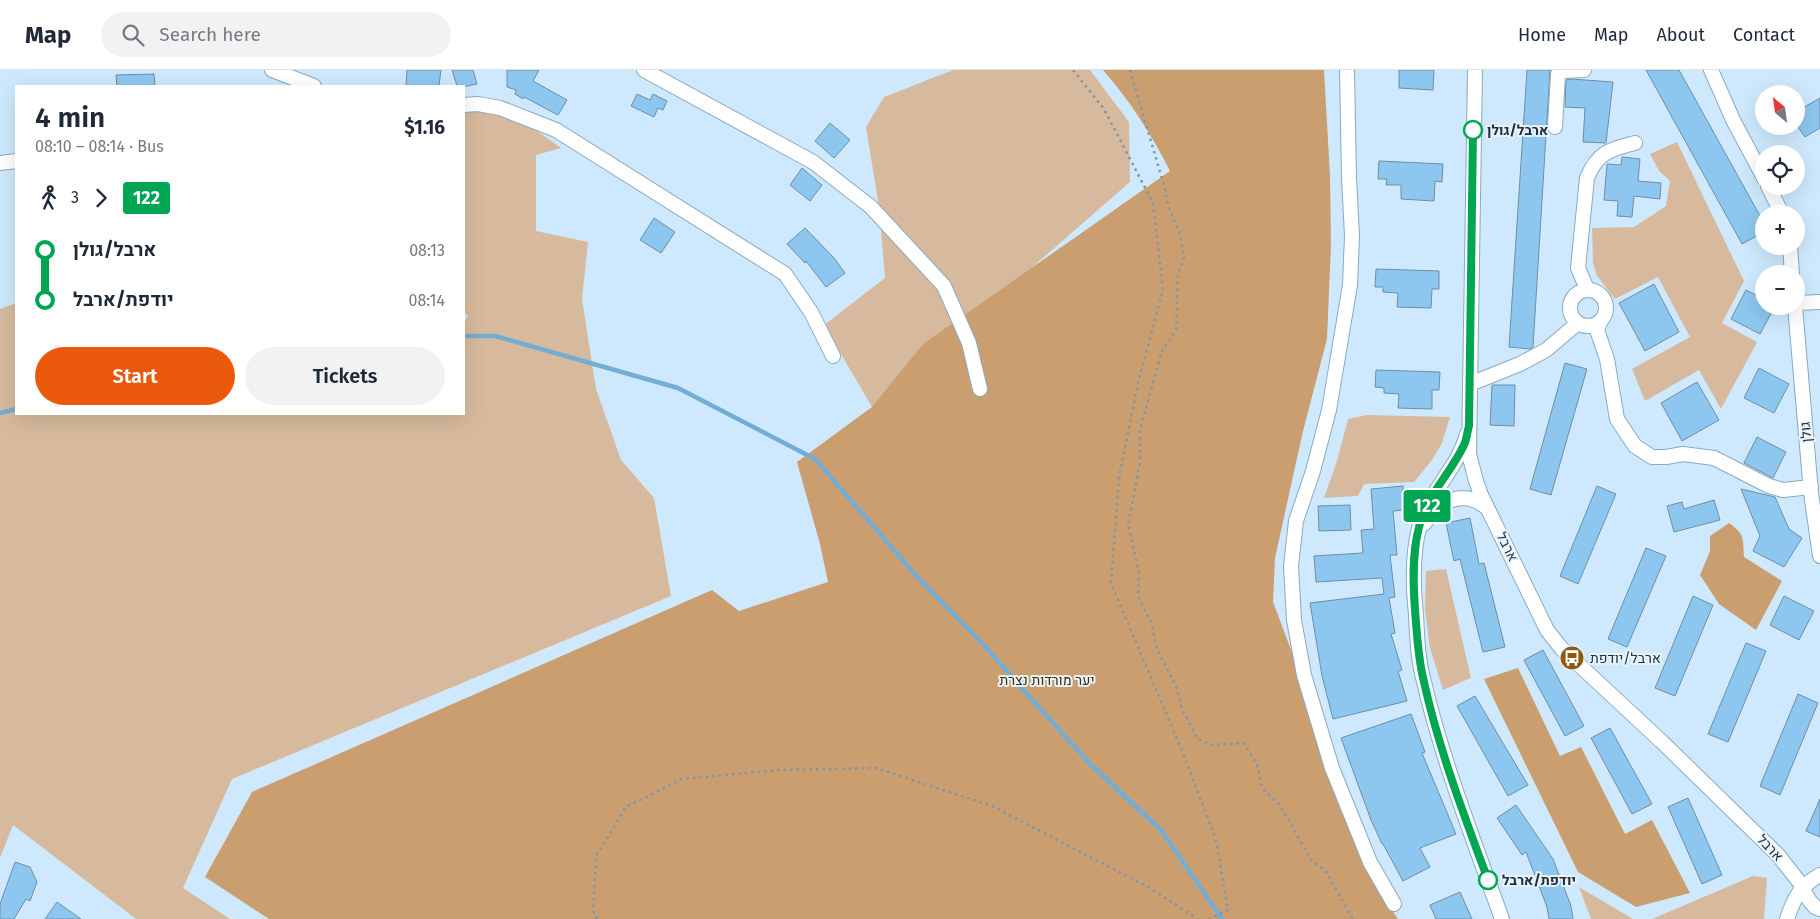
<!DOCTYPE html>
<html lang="en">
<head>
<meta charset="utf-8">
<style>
	body { margin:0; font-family:"Fira Sans",Heebo,sans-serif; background:#f2f2f3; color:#1f2937; height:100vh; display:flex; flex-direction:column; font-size:19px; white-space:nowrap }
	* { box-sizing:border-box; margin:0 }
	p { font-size:16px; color:#747a83 }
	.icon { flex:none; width:28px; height:28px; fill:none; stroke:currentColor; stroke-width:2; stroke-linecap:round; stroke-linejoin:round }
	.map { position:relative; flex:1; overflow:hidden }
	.details { position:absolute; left:15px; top:15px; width:450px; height:330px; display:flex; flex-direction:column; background:#fff; border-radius:0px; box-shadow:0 5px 20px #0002 }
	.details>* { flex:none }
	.badge { padding:0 10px; border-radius:4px; font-size:18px; line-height:32px }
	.needle { width:32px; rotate:331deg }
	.buttons { position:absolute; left:1755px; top:15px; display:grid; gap:10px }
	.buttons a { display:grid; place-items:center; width:50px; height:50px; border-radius:50%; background:#fff; box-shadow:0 5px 20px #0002; font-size:25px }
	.map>.badge { position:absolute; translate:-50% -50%; box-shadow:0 0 0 2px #fff }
	.legs { display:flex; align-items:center; gap:8px; height:55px; padding:0 20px; font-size:16px }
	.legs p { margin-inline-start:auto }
	.summary { display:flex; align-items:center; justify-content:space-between; height:85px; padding:0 20px }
	h1 { font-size:28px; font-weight:600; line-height:38px }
	.action { display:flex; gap:10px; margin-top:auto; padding:10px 20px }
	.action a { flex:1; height:58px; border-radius:30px; background:#ea580c; color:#fff; font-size:20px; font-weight:600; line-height:58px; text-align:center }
	.action a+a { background:#f2f2f3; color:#1f2937 }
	ul { padding:0 20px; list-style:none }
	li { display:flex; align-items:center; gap:18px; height:50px; font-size:19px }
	li i { display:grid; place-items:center; width:8px; height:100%; margin:0 6px; background:currentColor }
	li i::after { content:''; width:12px; height:12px; margin:-6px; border:4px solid; border-radius:50%; background:#fff }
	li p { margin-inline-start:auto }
	li:first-child i { background:linear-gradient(#0000 50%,currentColor 0) }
	li:last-child i { background:linear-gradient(currentColor 50%,#0000 0) }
	header { display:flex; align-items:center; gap:30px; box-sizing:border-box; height:70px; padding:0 25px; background:#fff; border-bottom:1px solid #e0e1e3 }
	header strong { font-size:24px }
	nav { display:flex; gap:28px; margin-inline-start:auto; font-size:18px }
	.search { width:350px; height:45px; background:#f2f2f3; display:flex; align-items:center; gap:12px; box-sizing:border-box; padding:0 18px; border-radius:28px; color:#747a83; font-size:19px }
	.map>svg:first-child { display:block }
	.green { fill:#d7ba9d }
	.forest { fill:#cb9e6f }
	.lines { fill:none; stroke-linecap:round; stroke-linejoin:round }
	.stream { stroke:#74add4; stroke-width:4.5 }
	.building { fill:#8dc7ef; stroke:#6f8ea5 }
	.minor-casing { stroke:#8aaac1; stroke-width:16 }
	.path { stroke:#8196a5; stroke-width:2.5; stroke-dasharray:2.5 4; stroke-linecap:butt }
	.minor { stroke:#fff; stroke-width:14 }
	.line-1-casing { stroke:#fff; stroke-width:11 }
	.line-1 { stroke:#00a651; stroke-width:8 }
	.stop-1-dot { fill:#fff; stroke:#00a651; stroke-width:2.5 }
	.labels { text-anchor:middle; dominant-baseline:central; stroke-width:4; stroke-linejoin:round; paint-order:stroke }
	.stop-label { font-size:14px; font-weight:bold; fill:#222f38; stroke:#e7f4fe; text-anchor:start }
	.street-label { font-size:14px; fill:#222f38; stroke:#e7f4fe }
	.poi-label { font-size:14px; fill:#222f38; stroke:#e7f4fe; text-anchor:start }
	.park-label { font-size:14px; fill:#482a02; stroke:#e7f4fe }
</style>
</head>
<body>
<header>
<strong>Map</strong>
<div class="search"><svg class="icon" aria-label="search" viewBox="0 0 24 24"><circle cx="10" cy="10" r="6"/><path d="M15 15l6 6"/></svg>Search here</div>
<nav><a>Home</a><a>Map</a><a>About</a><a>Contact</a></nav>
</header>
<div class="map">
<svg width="1820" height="849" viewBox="0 0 1820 849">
	<rect width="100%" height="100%" fill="#cee9fd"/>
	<path class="green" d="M953,0H1090L1129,52L1130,112L872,337L824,255L885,208L879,137L866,57L884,27Z
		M493,30L561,78L536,85V161L588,172L582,229L596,319L621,390L654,428L671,526L232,709L183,818L230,849H136L13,755L0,788V239L16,233V344H464V254L468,245L464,243V34Z
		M1677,72L1744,211L1722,253L1757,272L1721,339L1699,300L1645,331L1632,299L1690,267L1658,207L1615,229L1597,206L1593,193L1592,158L1634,157L1666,136L1670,111L1659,101L1650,84Z
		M1367,345L1450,347L1442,373L1432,390L1414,412L1364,414L1358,426L1324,428L1337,391L1348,349Z
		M1446,499L1471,608L1443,620L1430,578L1425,539L1426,501Z
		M1753,806L1767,808L1764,849H1652Z
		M1579,817L1633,849H1591Z"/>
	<path class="forest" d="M1103,0H1324L1330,106L1331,174L1327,269L1303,361L1275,488L1273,532L1385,830L1398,849H269L205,807L252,722L712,520L739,541L828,512L820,474L797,392L872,337L923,274L1170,101C1152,65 1130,31 1103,0Z
		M1729,453C1745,464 1743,469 1744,487L1782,511L1756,560L1719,534L1700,505L1710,481V466Z
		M1518,598L1560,686L1581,677L1625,764L1652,750L1690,823L1636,837L1578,802L1484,609Z"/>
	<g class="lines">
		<path class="stream" d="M464,266H495L678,318L815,389L920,510L980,571L1090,694L1161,760L1222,849
			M0,343L16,339"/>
	</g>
	<path class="building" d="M407,0H441L439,16H406Z
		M452,0H473L477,14L468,16H457Z
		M507,0H539L533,11L567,30L558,45L524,27L523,29L515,24L516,20L507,17Z
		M1399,0H1434L1433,20L1399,18Z
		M1527,0H1550L1533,277L1530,279L1509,277Z
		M1646,0H1679L1764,153V162L1742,174Z
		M154,4L155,16H117L116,5Z
		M1571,9L1613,12L1606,73L1583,72L1585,38L1565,37L1566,10Z
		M637,24L650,30L653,24L667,31L663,40L658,38L654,47L631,36Z
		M1820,28V58L1805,67L1796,54V42Z
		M830,53L850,70L834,88L815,71Z
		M1622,87L1640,89L1638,111L1661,113L1660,129L1634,126L1632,147L1617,146L1618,131L1604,130L1607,94L1621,95Z
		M1379,91L1443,94L1442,112L1435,111L1434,131L1401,129V115H1386L1387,109H1378Z
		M802,98L822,115L810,131L790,115Z
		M654,148L675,162L661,183L640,170Z
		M805,158L834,188L845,203L826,217L806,191L805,193L787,174Z
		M1376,199L1439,201V219H1432L1431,238L1397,237L1398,223L1383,222V217H1375Z
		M1654,214L1679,262L1645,281L1619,233Z
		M1746,220L1764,229V236H1775L1760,264L1731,249Z
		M1565,293L1587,299L1551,425L1530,419Z
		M1759,298L1789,314L1774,343L1744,328Z
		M1376,300L1440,302L1439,320H1432V339L1398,338L1399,324L1384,323V318L1375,317Z
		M1697,312L1719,350L1682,371L1661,333Z
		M1492,315H1515L1514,356L1490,355Z
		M1757,367L1786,382L1773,408L1744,393Z
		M1403,416L1404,440L1393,441L1397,485H1390L1395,527L1389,528L1395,563L1391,564L1402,600L1398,601L1407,631L1333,649L1322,606L1310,533L1384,524L1382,508L1316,512L1314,486L1363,483L1361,460L1374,459L1371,419Z
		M1597,416L1616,424L1578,514L1560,506Z
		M1741,419L1775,427L1789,459L1802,468L1784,497L1753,481L1760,466Z
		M1714,430L1720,450L1674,462L1667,436L1682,432L1684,439Z
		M1350,435L1351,460L1319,461L1318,436Z
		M1470,448L1479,494L1484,493L1505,577L1483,582L1460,489L1454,491L1446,453Z
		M1646,478L1666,486L1627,577L1608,569Z
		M1693,526L1713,535L1675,626L1655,618Z
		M1784,526L1814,541L1799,570L1770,555Z
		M1746,573L1766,581L1728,672L1708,664Z
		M1543,580L1584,656L1565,666L1524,590Z
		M1798,624L1818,633L1780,725L1760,716Z
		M1475,626L1528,715L1508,726L1457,636Z
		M1411,644L1425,682L1422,683L1456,764L1420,778L1430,797L1403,811L1383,774H1382L1371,750L1341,668Z
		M1610,658L1652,734L1632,744L1591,668Z
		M1688,728L1722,805L1702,814L1668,737Z
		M1820,729V767L1806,761Z
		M1516,735L1553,789L1571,836L1573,849H1549L1547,837L1526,782L1522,785L1497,748Z
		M15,792L30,797L37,812L30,831L26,829L14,849H0V834Z
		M1460,822L1472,849H1436L1430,835Z
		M57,832L81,849H45Z"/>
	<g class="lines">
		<defs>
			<path id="minor" d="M272,0L314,16
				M644,0L813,92L871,137L944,216L969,273L980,319
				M1347,0L1349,108L1352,166L1350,215L1329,340L1313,401L1296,451L1291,496L1294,550L1304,605L1332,698L1370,792L1394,834
				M1475,0L1469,384L1476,411L1481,425L1547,560L1561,578L1661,671L1778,785L1800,813L1809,830L1815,837L1820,839
				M1711,0L1734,52L1764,108
				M464,35L478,34L500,38L556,60L785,204L811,242L833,286
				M1555,57L1558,4L1564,1L1584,0
				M0,93L16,91
				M1768,116L1782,144
				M1790,176L1792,204
				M1587,219L1578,198L1587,108C1597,83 1610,79 1635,73
				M1570 238a18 18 0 1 1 36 0a18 18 0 1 1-36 0Z
				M1796,233L1820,232
				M1795,236L1811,423L1820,486
				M1600,252L1597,260L1607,289L1617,349L1635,376L1652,387H1666L1683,384L1714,388L1769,416L1783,420L1811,417
				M1470,314L1520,294L1546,280L1578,253
				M1467,364C1458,399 1427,423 1419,458C1412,486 1413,516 1416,544C1417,567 1418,590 1424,612C1443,693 1474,771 1502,849
				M1424,454C1439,431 1464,418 1487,438
				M1787,849C1794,828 1800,816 1820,805"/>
		</defs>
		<use href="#minor" class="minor-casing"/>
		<path class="path" d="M1073,0L1104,39L1153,133L1163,220L1138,313L1119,408L1111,513L1185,688L1216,770L1228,840L1209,849
			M1130,0L1165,119L1168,135L1180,165L1184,189L1178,204L1176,260L1162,281L1140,359V392L1128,455L1139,502L1138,526L1152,555L1157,579L1176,616L1182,639L1197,668L1211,675L1244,673L1257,694L1262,718L1279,734L1312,791L1325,800L1353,849
			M597,849L593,841L596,786L626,737L682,709L778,700L876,698L992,736L1148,817L1198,849"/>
		<use href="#minor" class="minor"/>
	</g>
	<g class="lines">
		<defs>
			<path id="line-1" d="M1473,60L1469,356C1467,362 1467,369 1464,375C1451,403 1426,426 1419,457C1412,484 1413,513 1415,540C1417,564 1418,589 1424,612C1439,680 1464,745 1488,810"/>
		</defs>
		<use href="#line-1" class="line-1-casing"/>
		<use href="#line-1" class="line-1"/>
	</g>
	<defs>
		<symbol id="bus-disc" viewBox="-11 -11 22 22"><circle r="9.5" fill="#905910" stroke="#e7f4fe"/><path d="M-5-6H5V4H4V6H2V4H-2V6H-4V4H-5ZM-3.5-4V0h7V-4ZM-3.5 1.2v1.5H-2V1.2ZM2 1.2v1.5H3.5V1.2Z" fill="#fff"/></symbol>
	</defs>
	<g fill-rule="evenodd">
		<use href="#bus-disc" x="1558" y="574" width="28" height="28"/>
	</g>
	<g class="stop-1-dot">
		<circle cx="1473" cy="60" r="9"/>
		<circle cx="1488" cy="810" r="9"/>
	</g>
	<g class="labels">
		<g class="stop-label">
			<text x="1487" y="60">ארבל/גולן</text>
			<text x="1502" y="810">יודפת/ארבל</text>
		</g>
		<g class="street-label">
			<text transform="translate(1806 362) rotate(-95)">גולן</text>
			<text transform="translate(1507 477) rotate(64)">ארבל</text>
			<text transform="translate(1770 778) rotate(47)">ארבל</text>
		</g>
		<g class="poi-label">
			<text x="1590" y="588">ארבל/יודפת</text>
		</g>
		<g class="park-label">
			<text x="1047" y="610">יער מורדות נצרת</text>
		</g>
	</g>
</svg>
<div class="buttons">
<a><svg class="needle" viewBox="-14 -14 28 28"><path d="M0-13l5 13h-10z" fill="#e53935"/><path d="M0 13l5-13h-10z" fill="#747a83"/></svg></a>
<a><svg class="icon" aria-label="locate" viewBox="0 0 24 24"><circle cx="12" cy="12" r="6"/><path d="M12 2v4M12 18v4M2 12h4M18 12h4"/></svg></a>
<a>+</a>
<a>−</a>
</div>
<b class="badge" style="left:1427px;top:436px;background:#00a651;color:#fff">122</b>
<section class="details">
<div class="summary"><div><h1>4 min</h1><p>08:10 – 08:14 · Bus</p></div><b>$1.16</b></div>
<div class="legs"><svg class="icon" aria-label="walk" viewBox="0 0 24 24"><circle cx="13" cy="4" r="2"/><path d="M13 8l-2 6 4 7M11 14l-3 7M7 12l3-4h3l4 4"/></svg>3<svg class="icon" aria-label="forward" viewBox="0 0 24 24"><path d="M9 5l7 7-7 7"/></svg><b class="badge" style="background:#00a651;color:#fff">122</b></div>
<ul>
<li><i style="color:#00a651"></i><b>ארבל/גולן</b><p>08:13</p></li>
<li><i style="color:#00a651"></i><b>יודפת/ארבל</b><p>08:14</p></li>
</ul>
<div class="action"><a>Start</a><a>Tickets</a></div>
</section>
</div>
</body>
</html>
